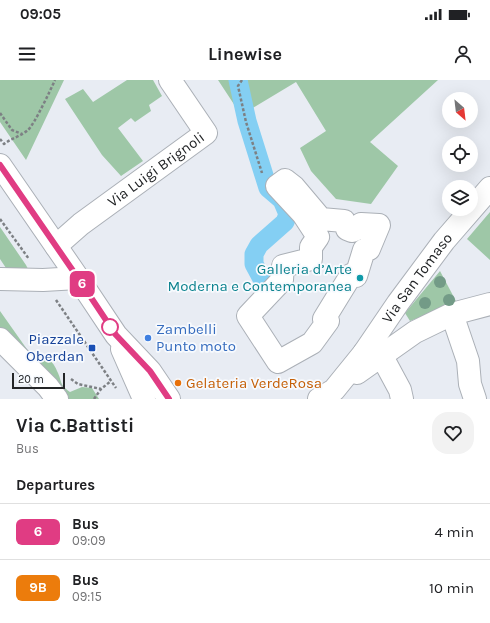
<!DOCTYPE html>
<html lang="en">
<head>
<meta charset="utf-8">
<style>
	body { margin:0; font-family:Karla,sans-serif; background:#f2f2f2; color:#202124; height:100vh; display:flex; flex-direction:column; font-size:15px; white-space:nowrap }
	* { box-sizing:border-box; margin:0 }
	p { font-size:13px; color:#757577 }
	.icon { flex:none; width:22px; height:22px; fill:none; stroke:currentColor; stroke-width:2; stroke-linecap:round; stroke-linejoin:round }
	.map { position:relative; height:319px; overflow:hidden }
	.panel { display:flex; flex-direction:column; background:#fff; flex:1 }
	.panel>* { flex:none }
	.badge { padding:0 8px; border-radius:6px; font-size:14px; line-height:26px }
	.needle { width:26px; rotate:152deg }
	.buttons { position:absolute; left:442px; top:12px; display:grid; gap:8px }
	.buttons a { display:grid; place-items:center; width:36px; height:36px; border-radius:50%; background:#fff; box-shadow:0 4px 16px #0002; font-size:20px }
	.scale { position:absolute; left:12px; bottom:10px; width:53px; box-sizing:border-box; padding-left:4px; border:2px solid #232527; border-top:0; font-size:11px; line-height:14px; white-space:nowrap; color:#232527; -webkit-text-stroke:3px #f7fafe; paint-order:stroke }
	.map>.badge { position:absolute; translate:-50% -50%; box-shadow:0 0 0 2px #fff }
	h2 { padding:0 16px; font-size:15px; line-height:36px }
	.round { display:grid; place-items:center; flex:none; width:42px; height:42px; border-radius:16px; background:#f2f2f2 }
	.summary { display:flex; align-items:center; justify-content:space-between; height:68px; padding:0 16px }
	h1 { font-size:19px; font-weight:700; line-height:30px }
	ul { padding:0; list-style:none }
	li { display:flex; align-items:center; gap:12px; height:56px; padding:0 16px; border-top:1px solid #e0e0e0 }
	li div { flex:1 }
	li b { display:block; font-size:15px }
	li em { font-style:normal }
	li .badge { min-width:44px; font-weight:700; text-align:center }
	.status { display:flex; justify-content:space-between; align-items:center; height:28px; padding:0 20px; background:#fff; direction:ltr }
	.status svg { height:11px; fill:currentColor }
	header { display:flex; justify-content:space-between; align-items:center; height:52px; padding:0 16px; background:#fff; font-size:18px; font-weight:700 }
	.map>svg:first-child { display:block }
	.green { fill:#9ec7a7 }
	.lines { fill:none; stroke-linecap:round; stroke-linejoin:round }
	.canal { stroke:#84cff3; stroke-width:19 }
	.minor-casing { stroke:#abb0b7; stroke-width:24 }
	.path { stroke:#7d8084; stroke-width:2.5; stroke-dasharray:3 2; stroke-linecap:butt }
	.minor { stroke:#fff; stroke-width:22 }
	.tree { fill:#739b87 }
	.line-casing { stroke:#fff; stroke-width:9 }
	.line { stroke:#e03c83; stroke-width:6 }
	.culture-dot { fill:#0f9aa8; stroke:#f7fafe; stroke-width:1.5 }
	.stop-dot { fill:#fff; stroke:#e03c83; stroke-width:2 }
	.shop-dot { fill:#3f7fe0; stroke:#f7fafe; stroke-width:1.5 }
	.transit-dot { fill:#1a4fb4; stroke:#f7fafe; stroke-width:1.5 }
	.food-dot { fill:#e8710a; stroke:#f7fafe; stroke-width:1.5 }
	.labels { text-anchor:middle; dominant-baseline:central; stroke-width:3.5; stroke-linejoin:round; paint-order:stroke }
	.street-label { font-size:15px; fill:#232527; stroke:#f7fafe }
	.culture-label { font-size:15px; fill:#0d838f; stroke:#f7fafe; text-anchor:end }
	.shop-label { font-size:15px; fill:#366cbe; stroke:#f7fafe; text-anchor:start }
	.transit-label { font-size:15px; fill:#164399; stroke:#f7fafe; text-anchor:end }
	.food-label { font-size:15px; fill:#c56008; stroke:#f7fafe; text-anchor:start }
</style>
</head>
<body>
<div class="status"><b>09:05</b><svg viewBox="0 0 49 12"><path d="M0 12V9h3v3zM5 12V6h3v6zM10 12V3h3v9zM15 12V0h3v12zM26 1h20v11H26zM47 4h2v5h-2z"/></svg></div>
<header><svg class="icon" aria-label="menu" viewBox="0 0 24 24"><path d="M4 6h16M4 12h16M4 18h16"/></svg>Linewise<svg class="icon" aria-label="person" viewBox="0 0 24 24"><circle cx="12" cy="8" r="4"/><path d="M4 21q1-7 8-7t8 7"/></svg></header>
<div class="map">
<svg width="490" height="319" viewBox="0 0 490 319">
	<rect width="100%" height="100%" fill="#e8ecf3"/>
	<path class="green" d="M0,0H64L26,80L0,42Z
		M127,0H153L162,16L149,25L151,31L135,42L131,38L118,48L143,81L121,96L102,75L65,19L83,9L93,22Z
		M218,0H438L370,62L398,86L371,124L336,119L311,91L300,68L326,51L296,2L241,35Z
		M490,132V180L467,159Z
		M0,147L26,185L28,189L8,191L0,179Z
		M440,191L457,223L410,241L405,233Z
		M0,231L36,282L46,275C50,280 55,285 57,291C63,303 58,303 70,312L82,307L92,308L99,319H69L0,248Z"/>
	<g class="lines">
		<path class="canal" d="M238,0L247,41L268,108L282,120L288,134L285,142L259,165L254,174V184L267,208"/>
		<defs>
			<g id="minor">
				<path d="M0,85L78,198L116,255L150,291L169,319"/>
				<path d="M285,100L294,107L321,139L344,141L347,149L352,151L357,149L361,144L379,145L369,169L364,170L356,196L351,195L324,239L328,241L312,263L278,282L248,236L282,200L283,186L311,179V167L318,157L303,134L277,106Z"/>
				<path id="s1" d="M56,166L81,144L206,53L170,0"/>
				<path d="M0,199L43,200L78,198"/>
				<path d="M452,234L468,281L470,304L475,319"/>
				<path d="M0,259L48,307L57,319"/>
				<path d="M122,269L144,319"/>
				<path d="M364,273L386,284L400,310L402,319"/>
				<path d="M357,293L415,252L452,234L490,224"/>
				<path id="s2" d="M319,319L334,310L364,273L398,223L444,161L490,108"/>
			</g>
		</defs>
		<use href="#minor" class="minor-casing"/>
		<path class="path" d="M242,0L238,6L246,42L262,93
			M0,33L12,50L22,54
			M0,59L4,64C12,58 21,56 28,50C34,45 51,9 55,0
			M0,139L29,179
			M56,220L116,308
			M71,299L78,304L101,309
			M94,319L101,309L111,301"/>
		<use href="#minor" class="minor"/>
	</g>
	<g class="tree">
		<circle cx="440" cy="202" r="6"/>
		<circle cx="449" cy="220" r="6"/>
		<circle cx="425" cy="223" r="6"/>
	</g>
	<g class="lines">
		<defs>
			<path id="line" d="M0,85L78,198L116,255L150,291L169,319"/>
		</defs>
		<use href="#line" class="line-casing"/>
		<use href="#line" class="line"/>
	</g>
	<circle class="culture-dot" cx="360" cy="198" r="4"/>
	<circle class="stop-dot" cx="110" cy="247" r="8"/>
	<circle class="shop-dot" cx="148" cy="258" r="4"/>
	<rect class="transit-dot" x="88" y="264" width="8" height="8" rx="2"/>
	<circle class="food-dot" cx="178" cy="303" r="4"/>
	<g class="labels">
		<g class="street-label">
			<text stroke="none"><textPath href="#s1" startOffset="126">Via Luigi Brignoli</textPath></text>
			<text stroke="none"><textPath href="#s2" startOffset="157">Via San Tomaso</textPath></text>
		</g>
		<g class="culture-label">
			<text x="352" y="189">Galleria d’Arte<tspan x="352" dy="17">Moderna e Contemporanea</tspan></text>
		</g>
		<g class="shop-label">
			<text x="156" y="249">Zambelli<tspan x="156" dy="17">Punto moto</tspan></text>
		</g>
		<g class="transit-label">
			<text x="84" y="259">Piazzale<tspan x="84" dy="17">Oberdan</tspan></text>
		</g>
		<g class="food-label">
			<text x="186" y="303">Gelateria VerdeRosa</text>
		</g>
	</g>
</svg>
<div class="buttons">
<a><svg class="needle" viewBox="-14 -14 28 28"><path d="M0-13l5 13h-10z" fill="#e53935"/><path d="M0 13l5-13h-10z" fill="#757577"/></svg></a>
<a><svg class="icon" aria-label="locate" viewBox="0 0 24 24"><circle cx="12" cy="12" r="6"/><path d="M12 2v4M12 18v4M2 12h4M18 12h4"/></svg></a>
<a><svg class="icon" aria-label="layers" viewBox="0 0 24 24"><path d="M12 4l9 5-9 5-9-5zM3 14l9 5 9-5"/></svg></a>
</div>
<div class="scale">20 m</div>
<b class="badge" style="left:82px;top:204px;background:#e03c83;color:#fff">6</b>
</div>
<section class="panel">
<div class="summary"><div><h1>Via C.Battisti</h1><p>Bus</p></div><a class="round"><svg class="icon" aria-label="heart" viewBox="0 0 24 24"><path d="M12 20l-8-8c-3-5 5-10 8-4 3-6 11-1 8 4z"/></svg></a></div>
<h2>Departures</h2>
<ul>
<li><span class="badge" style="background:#e03c83;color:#fff">6</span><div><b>Bus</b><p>09:09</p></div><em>4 min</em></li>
<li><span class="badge" style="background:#ec7c0c;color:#fff">9B</span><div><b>Bus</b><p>09:15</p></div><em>10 min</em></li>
</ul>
</section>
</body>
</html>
